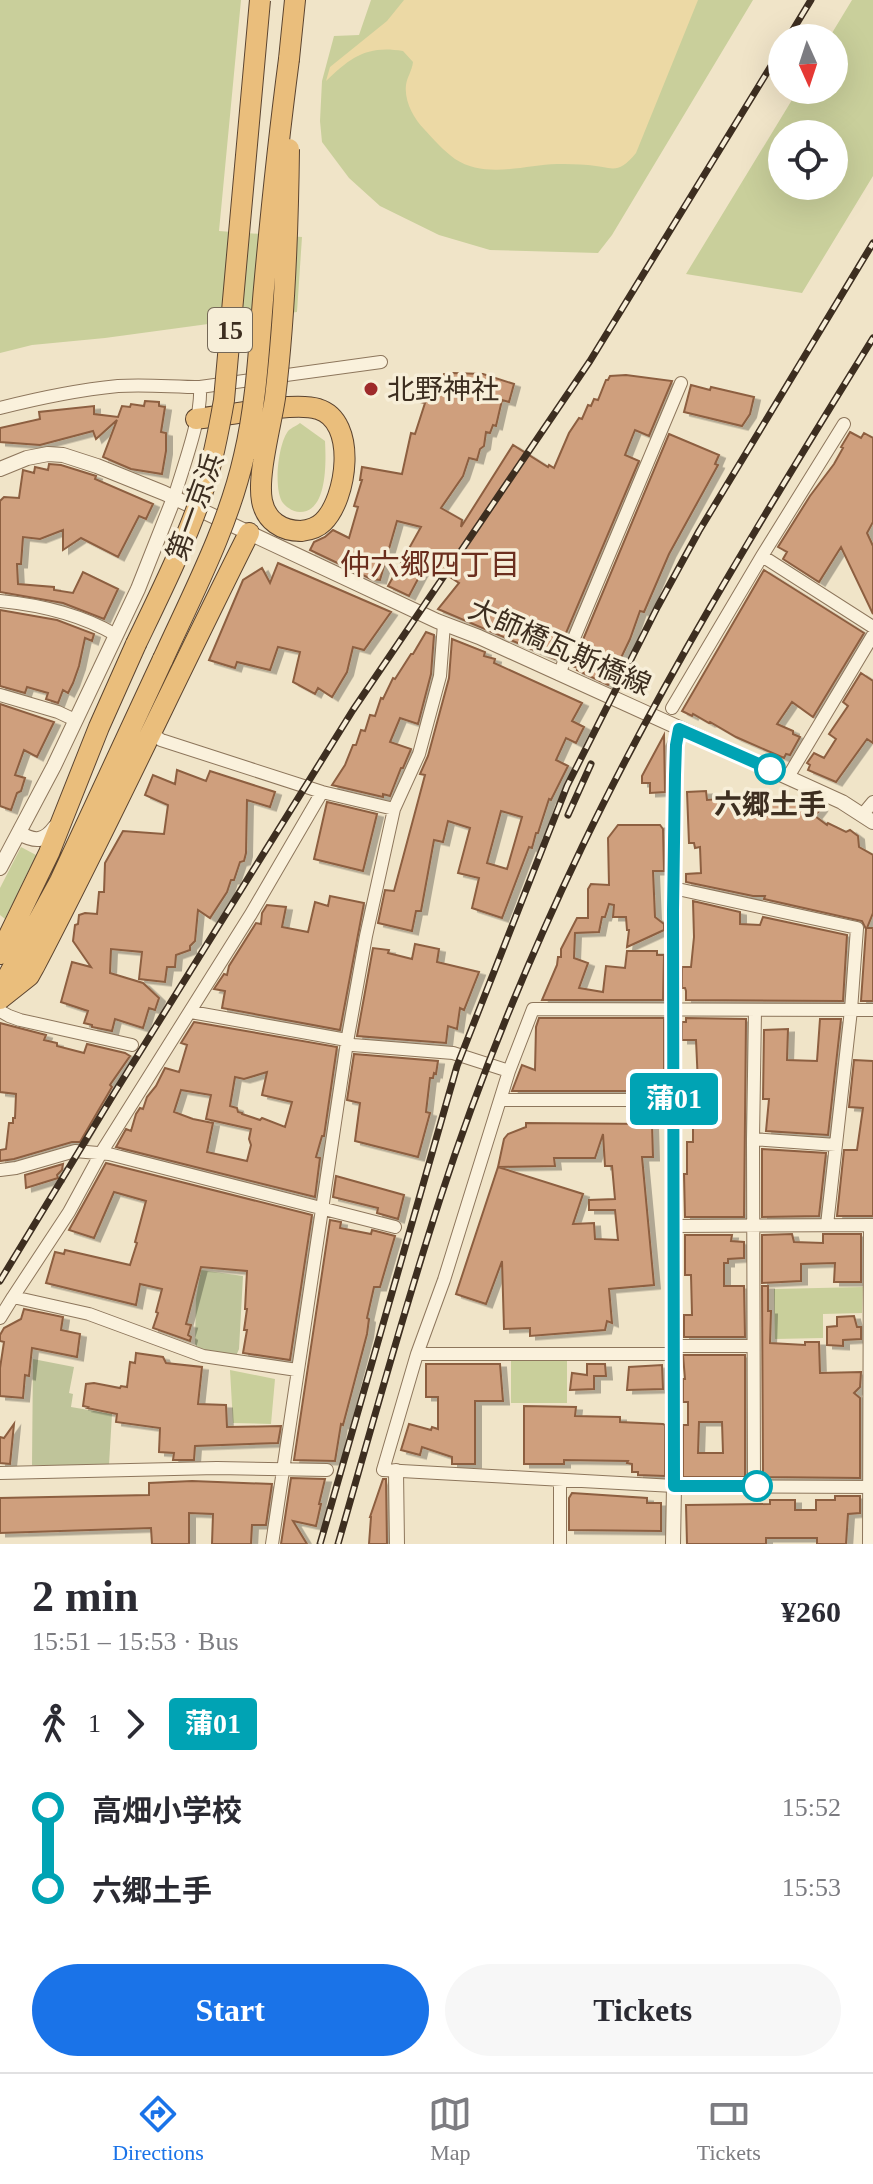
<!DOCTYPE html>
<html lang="en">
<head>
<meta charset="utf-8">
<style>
	body { margin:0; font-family:"Times New Roman","Noto Sans JP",serif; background:#f7f7f7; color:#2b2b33; height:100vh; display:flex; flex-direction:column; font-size:30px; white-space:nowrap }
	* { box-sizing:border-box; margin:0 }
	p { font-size:26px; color:#7c7c81 }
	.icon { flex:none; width:44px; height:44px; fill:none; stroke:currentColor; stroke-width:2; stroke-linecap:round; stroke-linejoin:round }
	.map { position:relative; height:1544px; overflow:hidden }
	.side { display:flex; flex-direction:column; background:#fff; flex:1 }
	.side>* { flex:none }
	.badge { padding:0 16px; border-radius:6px; font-size:28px; line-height:52px }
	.needle { width:52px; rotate:177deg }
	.controls { position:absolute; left:768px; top:24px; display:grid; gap:16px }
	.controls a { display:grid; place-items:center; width:80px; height:80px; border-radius:50%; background:#fff; box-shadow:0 8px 32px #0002; font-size:40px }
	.map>.badge { position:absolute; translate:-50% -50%; box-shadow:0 0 0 4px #fff }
	.legs { display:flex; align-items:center; gap:12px; height:88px; padding:0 32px; font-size:26px }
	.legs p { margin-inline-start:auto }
	.head { display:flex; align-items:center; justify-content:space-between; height:136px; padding:0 32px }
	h1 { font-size:44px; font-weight:700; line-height:60px }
	.primary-button { display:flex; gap:16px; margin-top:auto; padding:16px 32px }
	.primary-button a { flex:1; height:92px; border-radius:48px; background:#1a73e8; color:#fff; font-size:32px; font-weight:700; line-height:92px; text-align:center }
	.primary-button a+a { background:#f7f7f7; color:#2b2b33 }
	ul { padding:0 32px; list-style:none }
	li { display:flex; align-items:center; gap:28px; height:80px; font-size:30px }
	li i { display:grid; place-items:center; width:12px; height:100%; margin:0 10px; background:currentColor }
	li i::after { content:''; width:20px; height:20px; margin:-10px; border:6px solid; border-radius:50%; background:#fff }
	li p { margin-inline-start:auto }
	li:first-child i { background:linear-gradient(#0000 50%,currentColor 0) }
	li:last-child i { background:linear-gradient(currentColor 50%,#0000 0) }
	.tabs { display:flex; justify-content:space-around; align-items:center; height:112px; border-top:2px solid #e1e1e2; background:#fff; font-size:22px; color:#7c7c81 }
	.tabs a { display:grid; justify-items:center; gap:4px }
	.tabs .selected { color:#1a73e8 }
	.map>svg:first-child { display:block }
	.green { fill:#c9cf9b; fill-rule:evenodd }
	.sand { fill:#ecd9a5 }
	.cemetery { fill:#bfc49a }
	.building { fill:#cf9f7d; stroke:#8d5f41; stroke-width:2; fill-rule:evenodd; filter:url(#shadow) }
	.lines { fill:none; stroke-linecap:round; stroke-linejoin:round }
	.minor-casing { stroke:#8d765c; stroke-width:14 }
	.tertiary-casing { stroke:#8d765c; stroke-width:16 }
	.trunk-casing { stroke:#5b4430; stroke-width:22 }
	.minor { stroke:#faf1dc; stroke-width:12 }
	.tertiary { stroke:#faf1dc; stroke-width:14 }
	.trunk { stroke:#eabe7c; stroke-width:20 }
	.rail-casing { stroke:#3d2e20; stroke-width:7 }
	.rail { stroke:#f7eed8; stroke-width:4; stroke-dasharray:12; stroke-linecap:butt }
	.trunk-bridge-casing { stroke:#5b4430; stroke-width:22; stroke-linecap:butt }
	.trunk-bridge { stroke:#eabe7c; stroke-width:20 }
	.line-1-casing { stroke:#fff; stroke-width:18 }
	.line-1 { stroke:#00a3b4; stroke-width:12 }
	.poi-dot { fill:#9e2a2b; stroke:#f7eed8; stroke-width:3 }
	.stop-1-dot { fill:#fff; stroke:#00a3b4; stroke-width:4 }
	.labels { text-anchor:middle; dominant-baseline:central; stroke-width:7; stroke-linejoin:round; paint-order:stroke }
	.shield { fill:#f7eed8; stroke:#756857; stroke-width:2 }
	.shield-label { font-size:26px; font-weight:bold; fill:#3d2e20 }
	.poi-label { font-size:28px; fill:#3d2e20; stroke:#f7eed8; text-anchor:start }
	.street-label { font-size:28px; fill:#3d2e20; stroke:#f7eed8 }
	.stop-label { font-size:28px; font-weight:bold; fill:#3d2e20; stroke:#f7eed8 }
	.neighbourhood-label { font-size:30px; fill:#6b2e1e; stroke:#f7eed8 }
</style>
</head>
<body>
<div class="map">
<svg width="873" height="1544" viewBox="0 0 873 1544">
	<defs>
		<filter id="shadow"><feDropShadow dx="6" dy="3.5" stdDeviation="0" flood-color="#0004"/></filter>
	</defs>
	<rect width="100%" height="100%" fill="#f0e4c8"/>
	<path class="green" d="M0,0H241L219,231L302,237L297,312L105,338L32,345L0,353Z
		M371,0H753L612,235L598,253L490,250L439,235L380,206L349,178L322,142L320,121L322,81L334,36L359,35Z
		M852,0H873V176L802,293L686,274L798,90H834V38H829ZM782,134H834V186H782Z
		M300,423L325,441C326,460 328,512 300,512C294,512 287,508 283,503C273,490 278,442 289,430C290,429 299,424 300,423Z
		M21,847L36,855L5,919L0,915V888Z
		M863,1287L862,1313L823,1314V1338L775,1339L774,1289Z
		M511,1359L567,1360V1403H511Z
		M230,1370L275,1379L271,1424L233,1423Z"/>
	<path class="sand" d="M404,0H698L636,153C617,176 613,167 588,165C578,164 567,164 557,164C524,165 486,179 455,159C444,151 433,139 424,129C414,119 404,101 406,85C407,77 412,71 413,62L403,51C367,45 351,57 326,81L330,67L387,21Z"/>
	<path class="cemetery" d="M201,1270L243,1276L239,1349L236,1356L201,1352L195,1344L196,1299Z
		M33,1359L74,1367L69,1393L73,1394L71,1407L112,1414L109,1465H32Z"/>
	<path class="building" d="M453,373L483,374L514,384L509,402L502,400L496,426L493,425L490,433L486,432L484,446L480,449L477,460L469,458L463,476L441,508L462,520L461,527L513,445L548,467L549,465L554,468L569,433L579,418L582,419L588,405L591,406L594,399L598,400L606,380H608L610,376L626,375L672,381L649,436L635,430L625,455L639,461L555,659L438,609L459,583L427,562L409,596L388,586L421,527L397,521L380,580L371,579L310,550L314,542L325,537L333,530L349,538L358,507L354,506L362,480H360L362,467L402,474L411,433L415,434L425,403L420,402L423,389L440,393L444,374L452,375Z
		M691,385L710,390L711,387L754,397L750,414L742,426L684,412Z
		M145,401L159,402V406L165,407L161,432L166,433V451L162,474L131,469L103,457L117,420L96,439L93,431L40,445L0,442V428L40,419L39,412L94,406V414L118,417L122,406L130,407L131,404L144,406Z
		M850,432L861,438L864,433L873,438V522L867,533L873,546V614L841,547L819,582L783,559L787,552L778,547L810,496L834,464L843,448L841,447Z
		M669,434L719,455L715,464L718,465L669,554L644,612L640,611L630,639L608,685L577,670L578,668L572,666Z
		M49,464L61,465L96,476L95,479L153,504L146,519L139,516L118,557L81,538L63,550V530L40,539L23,537L21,564H17L18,584L54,587V590L73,593L83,572L118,589L104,619L63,603L0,592V501L4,497L19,498L23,470L34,473L35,467L48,470Z
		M278,563L391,612L364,650L353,647L347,672L332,697L318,688L315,694L293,682L300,652L278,647L270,670L237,662L235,668L209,660L243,580L262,568L270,583Z
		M764,570L864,633L813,717L792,702L777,724L793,731V734L800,737L790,755L786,754L784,758L736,737L710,722L709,723L693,714L692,716L682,711Z
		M0,610L57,620L94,634L92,641L85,638L79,666L73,683L68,693L63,690L58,703L46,699L48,693L27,687L25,693L0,686Z
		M426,632L434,635L431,674L418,724L400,718L390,742L411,749L403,768H401L390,796L383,794V797L332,785L345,765L353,745H356L361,730L365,731L370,715L375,716L381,698L383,699L393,678L395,679L411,654H413Z
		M452,639L485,652L484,656L495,659L494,663L582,703L572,721L584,727L576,743L566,738L556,760L568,766L551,800L549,799L538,833H536L532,848L529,847L502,918L472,908L479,878L458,873L470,828L448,821L443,842L434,840L421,911H416L412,931L378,923L385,890L394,891L425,775L420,774L428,756L449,678ZM501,811L522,817L507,869L487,863Z
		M861,673L873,681V743L867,739L836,782L808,770L810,765L807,763L814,753L824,758L836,739L829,734L848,706L843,702Z
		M0,704L54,722L37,757L24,750L15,775L25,778L21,791L17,793L11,810L0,806Z
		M664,735L665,792L650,793V783H642V776Z
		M177,770L206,781L210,771L275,792L270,807L247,800L246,853L244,861L240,862L234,880H231L227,892L210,918L198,910L195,941L190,946V950L176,955L175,967H167L165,982L139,979L142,952L111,949L110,973L143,983L159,998L155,1010L149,1008L143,1028L115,1019L112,1031L92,1027V1025L84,1023L88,1011L61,1002L72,962L91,967L73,941L75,925L78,924L79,915L85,913L97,914L99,892H104L105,863L123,831L164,834L168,805L145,795L153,775L175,784Z
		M706,791L707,800L744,797V804L770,803L771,798L780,804L784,799L821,808L815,816L827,825L828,823L846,832L850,830L858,836L859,847L873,855V913L867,928H873V1001H861L866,929L862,921L764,899L765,896H753L686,882V874L701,873L700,847L695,848L694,843H689L687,792Z
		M327,802L377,814L363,871L314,859Z
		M618,825H660L663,829L664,871H653L655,917L664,924V930L627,947L629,930H627L626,917H613L614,905L609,904L605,917H602L599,932L575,933L574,958L588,963L579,988L603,992L606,966L625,968L627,951H657V955H664L663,1000H542L557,965L558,957H561V949L577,918H588V889L591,884L609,885L608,838Z
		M330,896L364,903L340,1030L222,1008L225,991L214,989L224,974L227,975L229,966L256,923L261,924L262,913L267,905L286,907L282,927L308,932L315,902L328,906Z
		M693,901L740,912V924L760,925L763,917L847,935L843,1001L686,1000V991L685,988H682V967H691L694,937Z
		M415,944L439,949L437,962L479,972L464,1010L460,1008L457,1029L448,1026L446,1043L357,1036L373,948L389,950L388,953L412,959Z
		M539,1018H664V1088H639V1091H512L522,1065L535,1070L536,1027Z
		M686,1018L746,1019L744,1217H685L684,1174H687V1142H693V1099H683V1084H698L696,1040H682V1022H686Z
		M820,1019H841L828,1135L766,1131L769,1099H763L764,1030L788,1029L787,1060L817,1061Z
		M194,1022L337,1047L324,1136H322L316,1157L320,1158L315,1197L116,1147L126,1129L131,1131L136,1114L140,1108L143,1109L147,1097L156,1086L165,1068L179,1072L187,1045L181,1043ZM267,1072L262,1095L292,1102L285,1127L262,1118L260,1120L242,1114V1113L238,1112L237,1108L230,1106L235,1077L244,1079ZM181,1090L211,1095L206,1119L251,1129L249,1139L251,1145L247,1161L207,1152L213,1123L193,1119L174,1112Z
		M0,1023L46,1035L44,1040L57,1043V1046L84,1053L87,1044L125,1053L130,1056L110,1085L112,1087L80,1142H72L14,1159L0,1161V1150L6,1149L9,1123H13V1118H15L16,1094L0,1092Z
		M354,1054L438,1061L436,1074L434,1073L433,1078H430L426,1112L430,1113L418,1157L355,1141L360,1103L347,1100Z
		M854,1060L873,1061V1216H837L844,1150H857L863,1108L849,1107Z
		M526,1123L652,1124L653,1157H642L654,1285L609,1289L612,1323L607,1321L605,1330L530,1336V1328L504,1329L502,1261L486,1304L456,1294L498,1167L583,1194L573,1224L594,1223L595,1239L618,1240L615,1210H589V1200L615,1199L612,1166H605L603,1134L595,1158H554L555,1166L498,1167L504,1139L508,1134L526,1127Z
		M762,1149L826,1153L819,1216L762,1217Z
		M106,1163L312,1215L290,1360L243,1353L247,1330H244L247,1309H245L247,1271L201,1267L186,1324L191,1325L188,1335L191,1337L190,1341L153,1328L158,1313L156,1312L162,1289L140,1284L136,1305L46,1283L55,1252L64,1254L65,1250L130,1265L137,1243L135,1242L146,1201L114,1192L94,1238L69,1230Z
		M63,1164L62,1170L57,1175L58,1178L26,1188L25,1175Z
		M336,1176L404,1195L398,1219L377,1213L378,1208L333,1197Z
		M330,1220L341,1222L340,1228L371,1234L372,1230L395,1236L380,1287H374L367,1318L369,1319L367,1334L343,1425L341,1424L335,1461L294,1460Z
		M792,1234L794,1242L823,1243V1234H861V1282H834L835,1263L801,1264V1281L762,1283V1235Z
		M685,1235H732L731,1241L744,1242V1258L728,1259V1263H724V1286H744L745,1337H684V1315H692L691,1275H685Z
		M762,1286H768V1311H771L770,1343L805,1345V1342H819L820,1373L861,1372L860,1387L854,1393L860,1398V1478L763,1477Z
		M24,1309L63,1317L61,1330L80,1334L77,1357L32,1348L29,1376L25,1375L23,1398L0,1396V1368L4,1342L0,1341V1335L4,1328L21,1319Z
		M854,1316L857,1327H861V1339L843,1340V1346L827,1345V1327L837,1326V1317Z
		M136,1353L163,1357L166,1363L202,1367L198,1404L226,1405L227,1427L281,1426L278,1443L195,1446L194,1460H173L174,1453L159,1452L160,1428L116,1422L117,1414L87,1408L88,1407L83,1406L86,1384L94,1383L120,1388L121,1386L127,1387L130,1362L135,1363Z
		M683,1355H745V1477H683V1425H688V1402H683V1379H685ZM699,1422H722L723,1453H698Z
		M426,1364H500L503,1401H475V1464H452V1457L422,1447L420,1455L401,1450L409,1424L431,1430L432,1427L438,1429V1397H426Z
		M587,1364H605L606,1376H594V1389L570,1390L572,1373L587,1375Z
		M662,1365L663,1389L627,1390L629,1367Z
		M524,1406L576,1407L575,1416L620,1417V1422L663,1424L665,1425V1476L638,1475V1472H632V1464L627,1463L628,1461L564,1460V1464H524Z
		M14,1424L10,1464L0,1463V1437L4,1438Z
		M291,1478L325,1479L319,1504H321L316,1526L293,1521L307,1544H281Z
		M383,1479H386L387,1544H369L371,1517H370Z
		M192,1481L272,1484L266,1525H252L251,1544H212L213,1514L189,1513V1544H152L151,1528L0,1533V1498L149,1495V1483Z
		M572,1493L647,1498V1503H661V1531L569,1530V1498Z
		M835,1496H860V1513L848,1514L846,1544H817V1538H766V1544H687L686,1505L770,1504V1500H795V1510H816V1500H835Z"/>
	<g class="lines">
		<defs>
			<path id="minor" d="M0,408C39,398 78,390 118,386C146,384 173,387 200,387L381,362
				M174,498C183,467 202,418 200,387
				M762,556L873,627
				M0,601C41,605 80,614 116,635
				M559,674L681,383
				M0,695L58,712L75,720
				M672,708L762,556L844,424
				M152,733L161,740L322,792L394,809
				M788,777L873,635
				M863,814L873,802
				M673,888L857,928L851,1010L827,1225
				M873,1010L533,1009L509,1071L444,1280L417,1354L383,1470L674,1486L873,1487
				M0,1011L9,1016L20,1020L132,1045
				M191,1012L341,1039L353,1045L453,1053L509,1071
				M501,1100H674
				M753,1139L836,1145
				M0,1170L16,1168L75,1151L109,1154L395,1227
				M674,1226L873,1225
				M0,1318L13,1297
				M673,1346H753
				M417,1354H673
				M297,1370L203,1356L89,1314L13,1297L69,1212L101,1153L251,914L322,792
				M0,1473L217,1468L327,1470
				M674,1486L673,910L675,775L679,729
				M754,1486L753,1139L755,1010
				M272,1544L347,1042L366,936L394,809L419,754L440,676L444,624
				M560,1544V1480
				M869,1544L870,1225"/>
			<path id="tertiary" d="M0,469L27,458L48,454L63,455L97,466L164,493L437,621L479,637L842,802L873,822
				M19,833C35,842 44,842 55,827
				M0,868L54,766L138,589L174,498
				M396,1471L397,1544
				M673,1544L674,1486"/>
			<path id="trunk" d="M289,59L295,0
				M196,419C224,416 295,401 318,409C358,421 347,499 323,522C317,528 310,530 301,531
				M0,954L49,853L99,727L136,644
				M0,991L60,881L163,659
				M0,999L29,976L34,967C109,824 176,678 249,533"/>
		</defs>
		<use href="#minor" class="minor-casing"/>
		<use href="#tertiary" class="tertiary-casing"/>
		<use href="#trunk" class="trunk-casing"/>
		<use href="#minor" class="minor"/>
		<use href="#tertiary" class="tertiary"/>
		<use href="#trunk" class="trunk"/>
		<defs>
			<path id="rail" d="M788,38L811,0
				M568,815L591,764
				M0,1281L115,1092L353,710L590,361L782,48
				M320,1544L457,1066L567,786L658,606L699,531L873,243
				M338,1544C371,1429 403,1313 440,1199C479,1079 528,960 582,847C667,670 771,504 873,338"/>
		</defs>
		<use href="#rail" class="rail-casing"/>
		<use href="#rail" class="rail"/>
		<defs>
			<path id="trunk-bridge" d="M289,149C288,232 285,316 275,398C271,425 257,476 262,501C266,521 282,531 301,531
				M136,644C161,592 187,540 205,485C214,457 219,429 224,400L260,0
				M163,659C193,593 228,527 244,456C257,401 259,344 264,288C271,211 279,135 289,59"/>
		</defs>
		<use href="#trunk-bridge" class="trunk-bridge-casing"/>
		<use href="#trunk-bridge" class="trunk-bridge"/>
	</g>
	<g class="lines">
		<defs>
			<path id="line-1" d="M757,1486H674L673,910L675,775L676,745L679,729L770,769"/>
		</defs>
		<use href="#line-1" class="line-1-casing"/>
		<use href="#line-1" class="line-1"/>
	</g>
	<circle class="poi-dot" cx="371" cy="389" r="8"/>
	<g class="stop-1-dot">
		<circle cx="770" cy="769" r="14"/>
		<circle cx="757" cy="1486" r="14"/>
	</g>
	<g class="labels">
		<rect class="shield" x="208" y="308" width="44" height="44" rx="6"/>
		<g class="shield-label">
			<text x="230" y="330">15</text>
		</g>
		<g class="poi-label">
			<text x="387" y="389">北野神社</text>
		</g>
		<g class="street-label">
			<text transform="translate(195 507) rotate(-70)">第一京浜</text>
			<text transform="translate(560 647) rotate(24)">大師橋瓦斯橋線</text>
		</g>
		<g class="stop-label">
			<text x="770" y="804">六郷土手</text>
		</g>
		<g class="neighbourhood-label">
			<text x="430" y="564">仲六郷四丁目</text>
		</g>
	</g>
</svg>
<div class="controls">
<a><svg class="needle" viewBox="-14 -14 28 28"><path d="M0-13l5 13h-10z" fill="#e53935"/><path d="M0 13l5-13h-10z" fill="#7c7c81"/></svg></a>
<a><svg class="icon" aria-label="locate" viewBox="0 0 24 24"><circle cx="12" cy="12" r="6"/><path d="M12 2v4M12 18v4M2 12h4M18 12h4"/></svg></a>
</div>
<b class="badge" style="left:674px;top:1099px;background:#00a3b4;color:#fff">蒲01</b>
</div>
<section class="side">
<div class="head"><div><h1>2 min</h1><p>15:51 – 15:53 · Bus</p></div><b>¥260</b></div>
<div class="legs"><svg class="icon" aria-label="walk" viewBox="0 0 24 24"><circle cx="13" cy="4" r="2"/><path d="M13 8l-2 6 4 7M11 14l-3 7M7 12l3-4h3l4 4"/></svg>1<svg class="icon" aria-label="forward" viewBox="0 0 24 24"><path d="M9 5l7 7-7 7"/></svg><b class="badge" style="background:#00a3b4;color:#fff">蒲01</b></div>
<ul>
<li><i style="color:#00a3b4"></i><b>高畑小学校</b><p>15:52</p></li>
<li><i style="color:#00a3b4"></i><b>六郷土手</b><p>15:53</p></li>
</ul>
<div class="primary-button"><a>Start</a><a>Tickets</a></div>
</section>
<nav class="tabs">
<a class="selected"><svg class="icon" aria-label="directions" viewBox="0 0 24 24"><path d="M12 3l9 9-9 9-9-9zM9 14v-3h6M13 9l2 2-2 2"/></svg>Directions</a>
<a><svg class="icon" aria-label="map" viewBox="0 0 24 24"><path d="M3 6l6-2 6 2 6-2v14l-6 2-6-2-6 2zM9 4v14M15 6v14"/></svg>Map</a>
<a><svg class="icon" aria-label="tickets" viewBox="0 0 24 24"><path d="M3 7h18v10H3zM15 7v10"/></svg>Tickets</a>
</nav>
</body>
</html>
